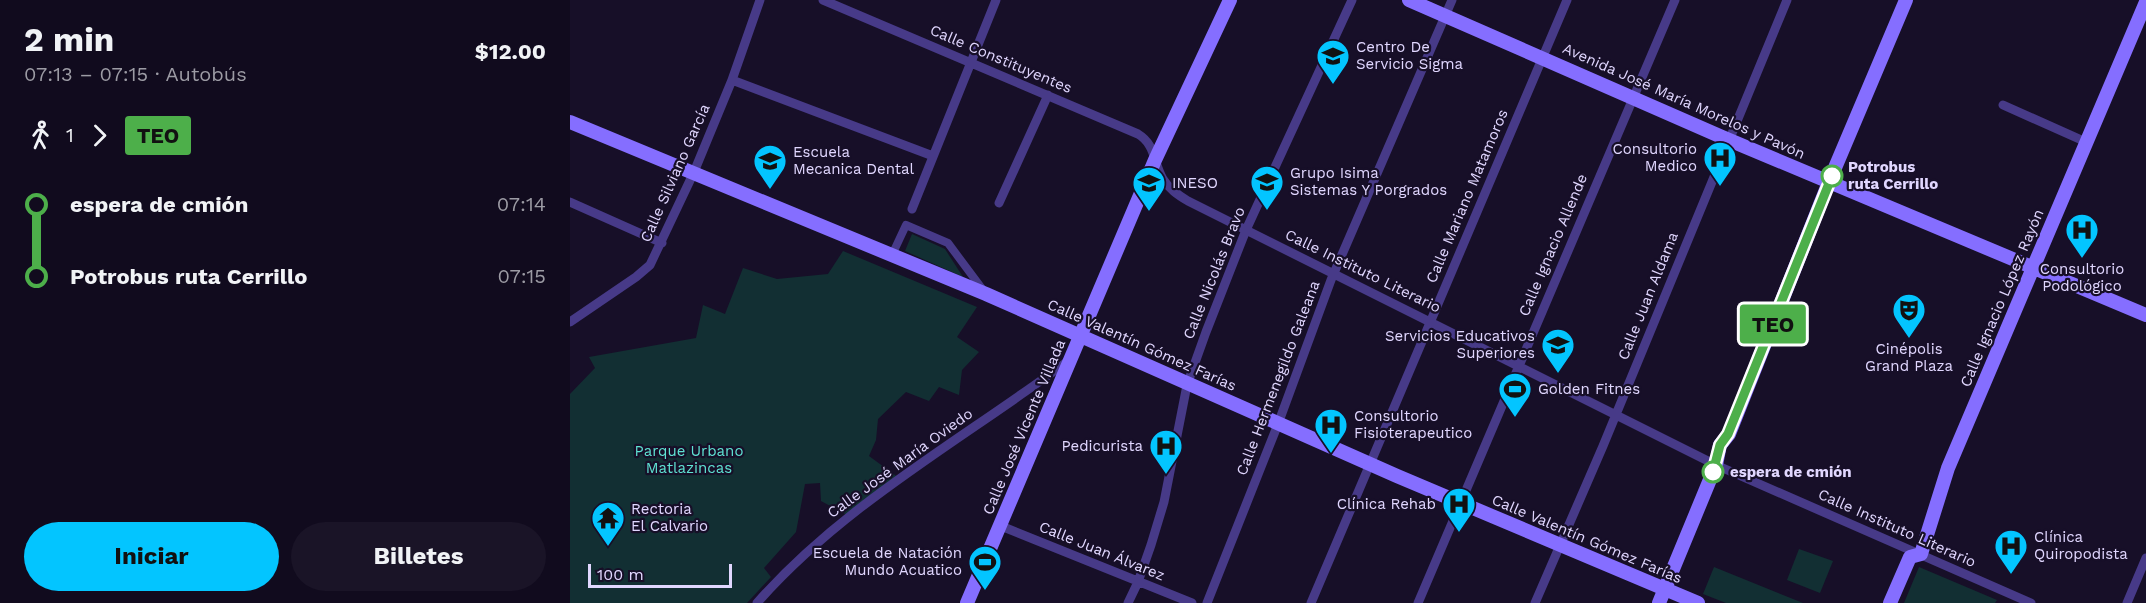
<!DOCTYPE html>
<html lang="es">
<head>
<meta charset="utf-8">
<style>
	body { margin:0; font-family:"Work Sans",sans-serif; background:#1a1427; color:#f1f3f6; height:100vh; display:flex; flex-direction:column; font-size:22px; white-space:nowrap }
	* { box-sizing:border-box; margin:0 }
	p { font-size:20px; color:#9c9ba4 }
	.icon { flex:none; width:33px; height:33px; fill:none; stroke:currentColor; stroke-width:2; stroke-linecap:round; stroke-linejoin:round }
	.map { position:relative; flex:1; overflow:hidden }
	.details { display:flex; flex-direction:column; background:#110b1e; width:570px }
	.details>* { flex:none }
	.badge { padding:0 12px; border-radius:4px; font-size:21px; line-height:39px }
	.scale { position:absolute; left:18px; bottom:15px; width:144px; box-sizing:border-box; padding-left:6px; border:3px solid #e1d7ff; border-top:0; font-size:16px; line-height:21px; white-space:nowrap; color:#e1d7ff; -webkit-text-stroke:4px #170f28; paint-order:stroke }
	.map>.badge { position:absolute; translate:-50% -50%; box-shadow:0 0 0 3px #fff }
	.legs { display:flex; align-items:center; gap:9px; height:66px; padding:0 24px; font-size:20px }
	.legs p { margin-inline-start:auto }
	.summary { display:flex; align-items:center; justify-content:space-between; height:102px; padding:0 24px }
	h1 { font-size:33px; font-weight:700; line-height:45px }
	.button { display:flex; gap:12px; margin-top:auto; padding:12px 24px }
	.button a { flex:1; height:69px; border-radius:36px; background:#03c5ff; color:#111; font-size:24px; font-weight:700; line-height:69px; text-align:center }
	.button a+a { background:#1a1427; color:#f1f3f6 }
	ul { padding:0 24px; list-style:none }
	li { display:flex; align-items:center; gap:21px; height:72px; font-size:22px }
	li i { display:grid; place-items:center; width:9px; height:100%; margin:0 8px; background:currentColor }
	li i::after { content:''; width:15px; height:15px; margin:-8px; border:4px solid; border-radius:50%; background:#110b1e }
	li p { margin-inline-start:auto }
	li:first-child i { background:linear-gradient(#0000 50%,currentColor 0) }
	li:last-child i { background:linear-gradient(currentColor 50%,#0000 0) }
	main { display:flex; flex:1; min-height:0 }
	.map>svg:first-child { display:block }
	.green { fill:#122f33 }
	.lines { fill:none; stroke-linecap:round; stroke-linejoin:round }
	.pedestrian { stroke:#473a88; stroke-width:8 }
	.minor { stroke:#473a88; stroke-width:9 }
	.secondary { stroke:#856eff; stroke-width:14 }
	.line-1-casing { stroke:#fff; stroke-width:14 }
	.line-1 { stroke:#4daf4a; stroke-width:9 }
	.stop-1-dot { fill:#fff; stroke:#4daf4a; stroke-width:3 }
	.labels { text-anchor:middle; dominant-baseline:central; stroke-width:4.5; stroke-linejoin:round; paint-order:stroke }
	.poi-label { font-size:15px; fill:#e1d7ff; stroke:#170f28; text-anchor:start }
	.street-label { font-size:15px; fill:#e1d7ff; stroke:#170f28 }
	.stop-label { font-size:15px; font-weight:bold; fill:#e1d7ff; stroke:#170f28; text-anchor:start }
	.park-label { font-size:15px; fill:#5fe3d3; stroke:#170f28 }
</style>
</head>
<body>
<main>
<section class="details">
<div class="summary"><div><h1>2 min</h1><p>07:13 – 07:15 · Autobús</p></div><b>$12.00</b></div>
<div class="legs"><svg class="icon" aria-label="walk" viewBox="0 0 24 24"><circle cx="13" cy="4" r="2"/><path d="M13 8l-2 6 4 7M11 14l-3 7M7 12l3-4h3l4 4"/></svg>1<svg class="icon" aria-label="forward" viewBox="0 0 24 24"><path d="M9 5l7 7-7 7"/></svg><b class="badge" style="background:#4daf4a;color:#111">TEO</b></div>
<ul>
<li><i style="color:#4daf4a"></i><b>espera de cmión</b><p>07:14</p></li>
<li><i style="color:#4daf4a"></i><b>Potrobus ruta Cerrillo</b><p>07:15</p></li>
</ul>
<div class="button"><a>Iniciar</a><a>Billetes</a></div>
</section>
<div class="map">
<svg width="1576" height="603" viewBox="0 0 1576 603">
	<rect width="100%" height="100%" fill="#170f28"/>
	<path class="green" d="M342,234L375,249L393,277L335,251Z
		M273,251L407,307L387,337L409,352L392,370L389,395L369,387L359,401L336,392L308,419L306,440L299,456L329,478L277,515L251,501L250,483L235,484L226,532L194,568L201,577L177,603H0V394L25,368L19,357L126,338L133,305L155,314L173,268L207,279L258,274Z
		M1229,549L1263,561L1250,593L1217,580Z
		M1144,567L1233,603H1156L1133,594Z
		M1349,567L1427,600L1425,603H1334Z"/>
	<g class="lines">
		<path class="pedestrian" d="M322,255L336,225L378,243L413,290"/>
		<path class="minor" d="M253,0L568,134C586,145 583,162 593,179C599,189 608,195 618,201L1146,465L1461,603
			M162,80L363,156
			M1433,105L1516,142
			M0,202L92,243
			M429,203L478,95
			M342,209L426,0
			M0,322L66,277L80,265L124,172L162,80L190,0
			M431,526L622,603
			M187,603C274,504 393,439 498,361
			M558,603L568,582L581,545L594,502L617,385L636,332L676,230L782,0
			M637,603L708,424L761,280L882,0
			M741,603L997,0
			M848,603L1105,0
			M965,603L1033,446L1217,0
			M1557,603L1576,558"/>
		<path class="secondary" d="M839,0L1152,137L1576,315
			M0,122L416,294L827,476L1128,603
			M397,603L585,160L660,0
			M1089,603L1146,465L1150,445L1159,434L1259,182L1336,0
			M1320,603L1340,557L1351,554L1378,468L1576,2"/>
	</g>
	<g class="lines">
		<defs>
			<path id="line-1" d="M1143,472L1150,445L1158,434L1262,176"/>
		</defs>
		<use href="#line-1" class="line-1-casing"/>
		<use href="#line-1" class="line-1"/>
	</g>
	<defs>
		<symbol id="university-pin" viewBox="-11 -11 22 30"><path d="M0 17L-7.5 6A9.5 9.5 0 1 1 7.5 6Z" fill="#03c5ff" stroke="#170f28"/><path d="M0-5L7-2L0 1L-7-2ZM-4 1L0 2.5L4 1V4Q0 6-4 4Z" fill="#111"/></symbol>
		<symbol id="hospital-pin" viewBox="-11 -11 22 30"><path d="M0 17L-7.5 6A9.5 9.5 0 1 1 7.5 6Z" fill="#03c5ff" stroke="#170f28"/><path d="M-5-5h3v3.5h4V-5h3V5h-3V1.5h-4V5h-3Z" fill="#111"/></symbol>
		<symbol id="theatre-pin" viewBox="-11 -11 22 30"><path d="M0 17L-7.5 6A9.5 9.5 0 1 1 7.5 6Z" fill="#03c5ff" stroke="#170f28"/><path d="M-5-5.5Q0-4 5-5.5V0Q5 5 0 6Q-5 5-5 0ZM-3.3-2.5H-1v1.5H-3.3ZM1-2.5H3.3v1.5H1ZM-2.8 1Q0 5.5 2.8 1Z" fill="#111"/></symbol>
		<symbol id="stadium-pin" viewBox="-11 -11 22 30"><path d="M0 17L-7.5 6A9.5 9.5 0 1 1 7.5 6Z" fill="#03c5ff" stroke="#170f28"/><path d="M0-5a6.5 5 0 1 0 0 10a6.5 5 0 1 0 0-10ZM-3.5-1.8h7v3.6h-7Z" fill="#111"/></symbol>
		<symbol id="temple-pin" viewBox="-11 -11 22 30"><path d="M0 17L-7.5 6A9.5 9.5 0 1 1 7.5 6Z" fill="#03c5ff" stroke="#170f28"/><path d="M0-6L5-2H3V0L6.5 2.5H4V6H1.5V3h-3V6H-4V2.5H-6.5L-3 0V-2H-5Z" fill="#111"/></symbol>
	</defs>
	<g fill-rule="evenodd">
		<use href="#university-pin" x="744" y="37" width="38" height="52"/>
		<use href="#hospital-pin" x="1131" y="139" width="38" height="52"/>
		<use href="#university-pin" x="181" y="142" width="38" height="52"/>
		<use href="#university-pin" x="678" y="163" width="38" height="52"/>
		<use href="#university-pin" x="560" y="164" width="38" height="52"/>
		<use href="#hospital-pin" x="1493" y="211" width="38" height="52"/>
		<use href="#theatre-pin" x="1320" y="291" width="38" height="52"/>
		<use href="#university-pin" x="969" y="326" width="38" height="52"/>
		<use href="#stadium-pin" x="926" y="370" width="38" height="52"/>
		<use href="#hospital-pin" x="742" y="406" width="38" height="52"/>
		<use href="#hospital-pin" x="577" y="427" width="38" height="52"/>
		<use href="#hospital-pin" x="870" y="485" width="38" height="52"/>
		<use href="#temple-pin" x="19" y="499" width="38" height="52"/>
		<use href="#hospital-pin" x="1422" y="527" width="38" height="52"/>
		<use href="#stadium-pin" x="396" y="543" width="38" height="52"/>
	</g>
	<g class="stop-1-dot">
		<circle cx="1262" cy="176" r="10"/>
		<circle cx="1143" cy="472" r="10"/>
	</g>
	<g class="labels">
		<g class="poi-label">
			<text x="786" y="47">Centro De<tspan x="786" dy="17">Servicio Sigma</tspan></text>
			<text x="1127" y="149" text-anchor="end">Consultorio<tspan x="1127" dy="17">Medico</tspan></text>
			<text x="223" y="152">Escuela<tspan x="223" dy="17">Mecanica Dental</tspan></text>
			<text x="720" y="173">Grupo Isima<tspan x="720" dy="17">Sistemas Y Porgrados</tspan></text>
			<text x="602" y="183">INESO</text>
			<text x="1512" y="269" text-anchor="middle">Consultorio<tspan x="1512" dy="17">Podológico</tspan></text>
			<text x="965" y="336" text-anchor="end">Servicios Educativos<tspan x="965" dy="17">Superiores</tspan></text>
			<text x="1339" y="349" text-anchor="middle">Cinépolis<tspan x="1339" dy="17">Grand Plaza</tspan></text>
			<text x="968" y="389">Golden Fitnes</text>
			<text x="784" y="416">Consultorio<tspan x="784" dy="17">Fisioterapeutico</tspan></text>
			<text x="573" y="446" text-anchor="end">Pedicurista</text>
			<text x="866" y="504" text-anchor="end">Clínica Rehab</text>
			<text x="61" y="509">Rectoria<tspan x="61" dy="17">El Calvario</tspan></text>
			<text x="1464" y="537">Clínica<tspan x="1464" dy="17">Quiropodista</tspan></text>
			<text x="392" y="553" text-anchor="end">Escuela de Natación<tspan x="392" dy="17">Mundo Acuatico</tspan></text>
		</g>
		<g class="street-label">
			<text transform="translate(431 59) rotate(23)">Calle Constituyentes</text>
			<text transform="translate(1114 101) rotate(24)">Avenida José María Morelos y Pavón</text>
			<text transform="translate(105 173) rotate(-66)">Calle Silviano García</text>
			<text transform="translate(897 196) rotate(-67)">Calle Mariano Matamoros</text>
			<text transform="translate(983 245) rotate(-67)">Calle Ignacio Allende</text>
			<text transform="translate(793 271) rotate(26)">Calle Instituto Literario</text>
			<text transform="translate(644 273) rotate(-68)">Calle Nicolás Bravo</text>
			<text transform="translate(1078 296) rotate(-68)">Calle Juan Aldama</text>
			<text transform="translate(1432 298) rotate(-67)">Calle Ignacio López Rayón</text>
			<text transform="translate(572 345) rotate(24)">Calle Valentín Gómez Farías</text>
			<text transform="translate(708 378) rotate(-69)">Calle Hermenegildo Galeana</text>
			<text transform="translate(454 427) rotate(-67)">Calle José Vicente Villada</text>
			<text transform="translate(330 463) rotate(-36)">Calle José María Oviedo</text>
			<text transform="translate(1327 528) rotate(24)">Calle Instituto Literario</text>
			<text transform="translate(1017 539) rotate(23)">Calle Valentín Gómez Farías</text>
			<text transform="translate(532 551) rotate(22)">Calle Juan Álvarez</text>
		</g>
		<g class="stop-label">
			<text x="1278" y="167">Potrobus<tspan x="1278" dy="17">ruta Cerrillo</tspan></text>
			<text x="1160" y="472">espera de cmión</text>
		</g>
		<g class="park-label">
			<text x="119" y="451">Parque Urbano<tspan x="119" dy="17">Matlazincas</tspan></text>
		</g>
	</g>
</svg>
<div class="scale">100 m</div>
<b class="badge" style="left:1203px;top:324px;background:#4daf4a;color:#111">TEO</b>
</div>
</main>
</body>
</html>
